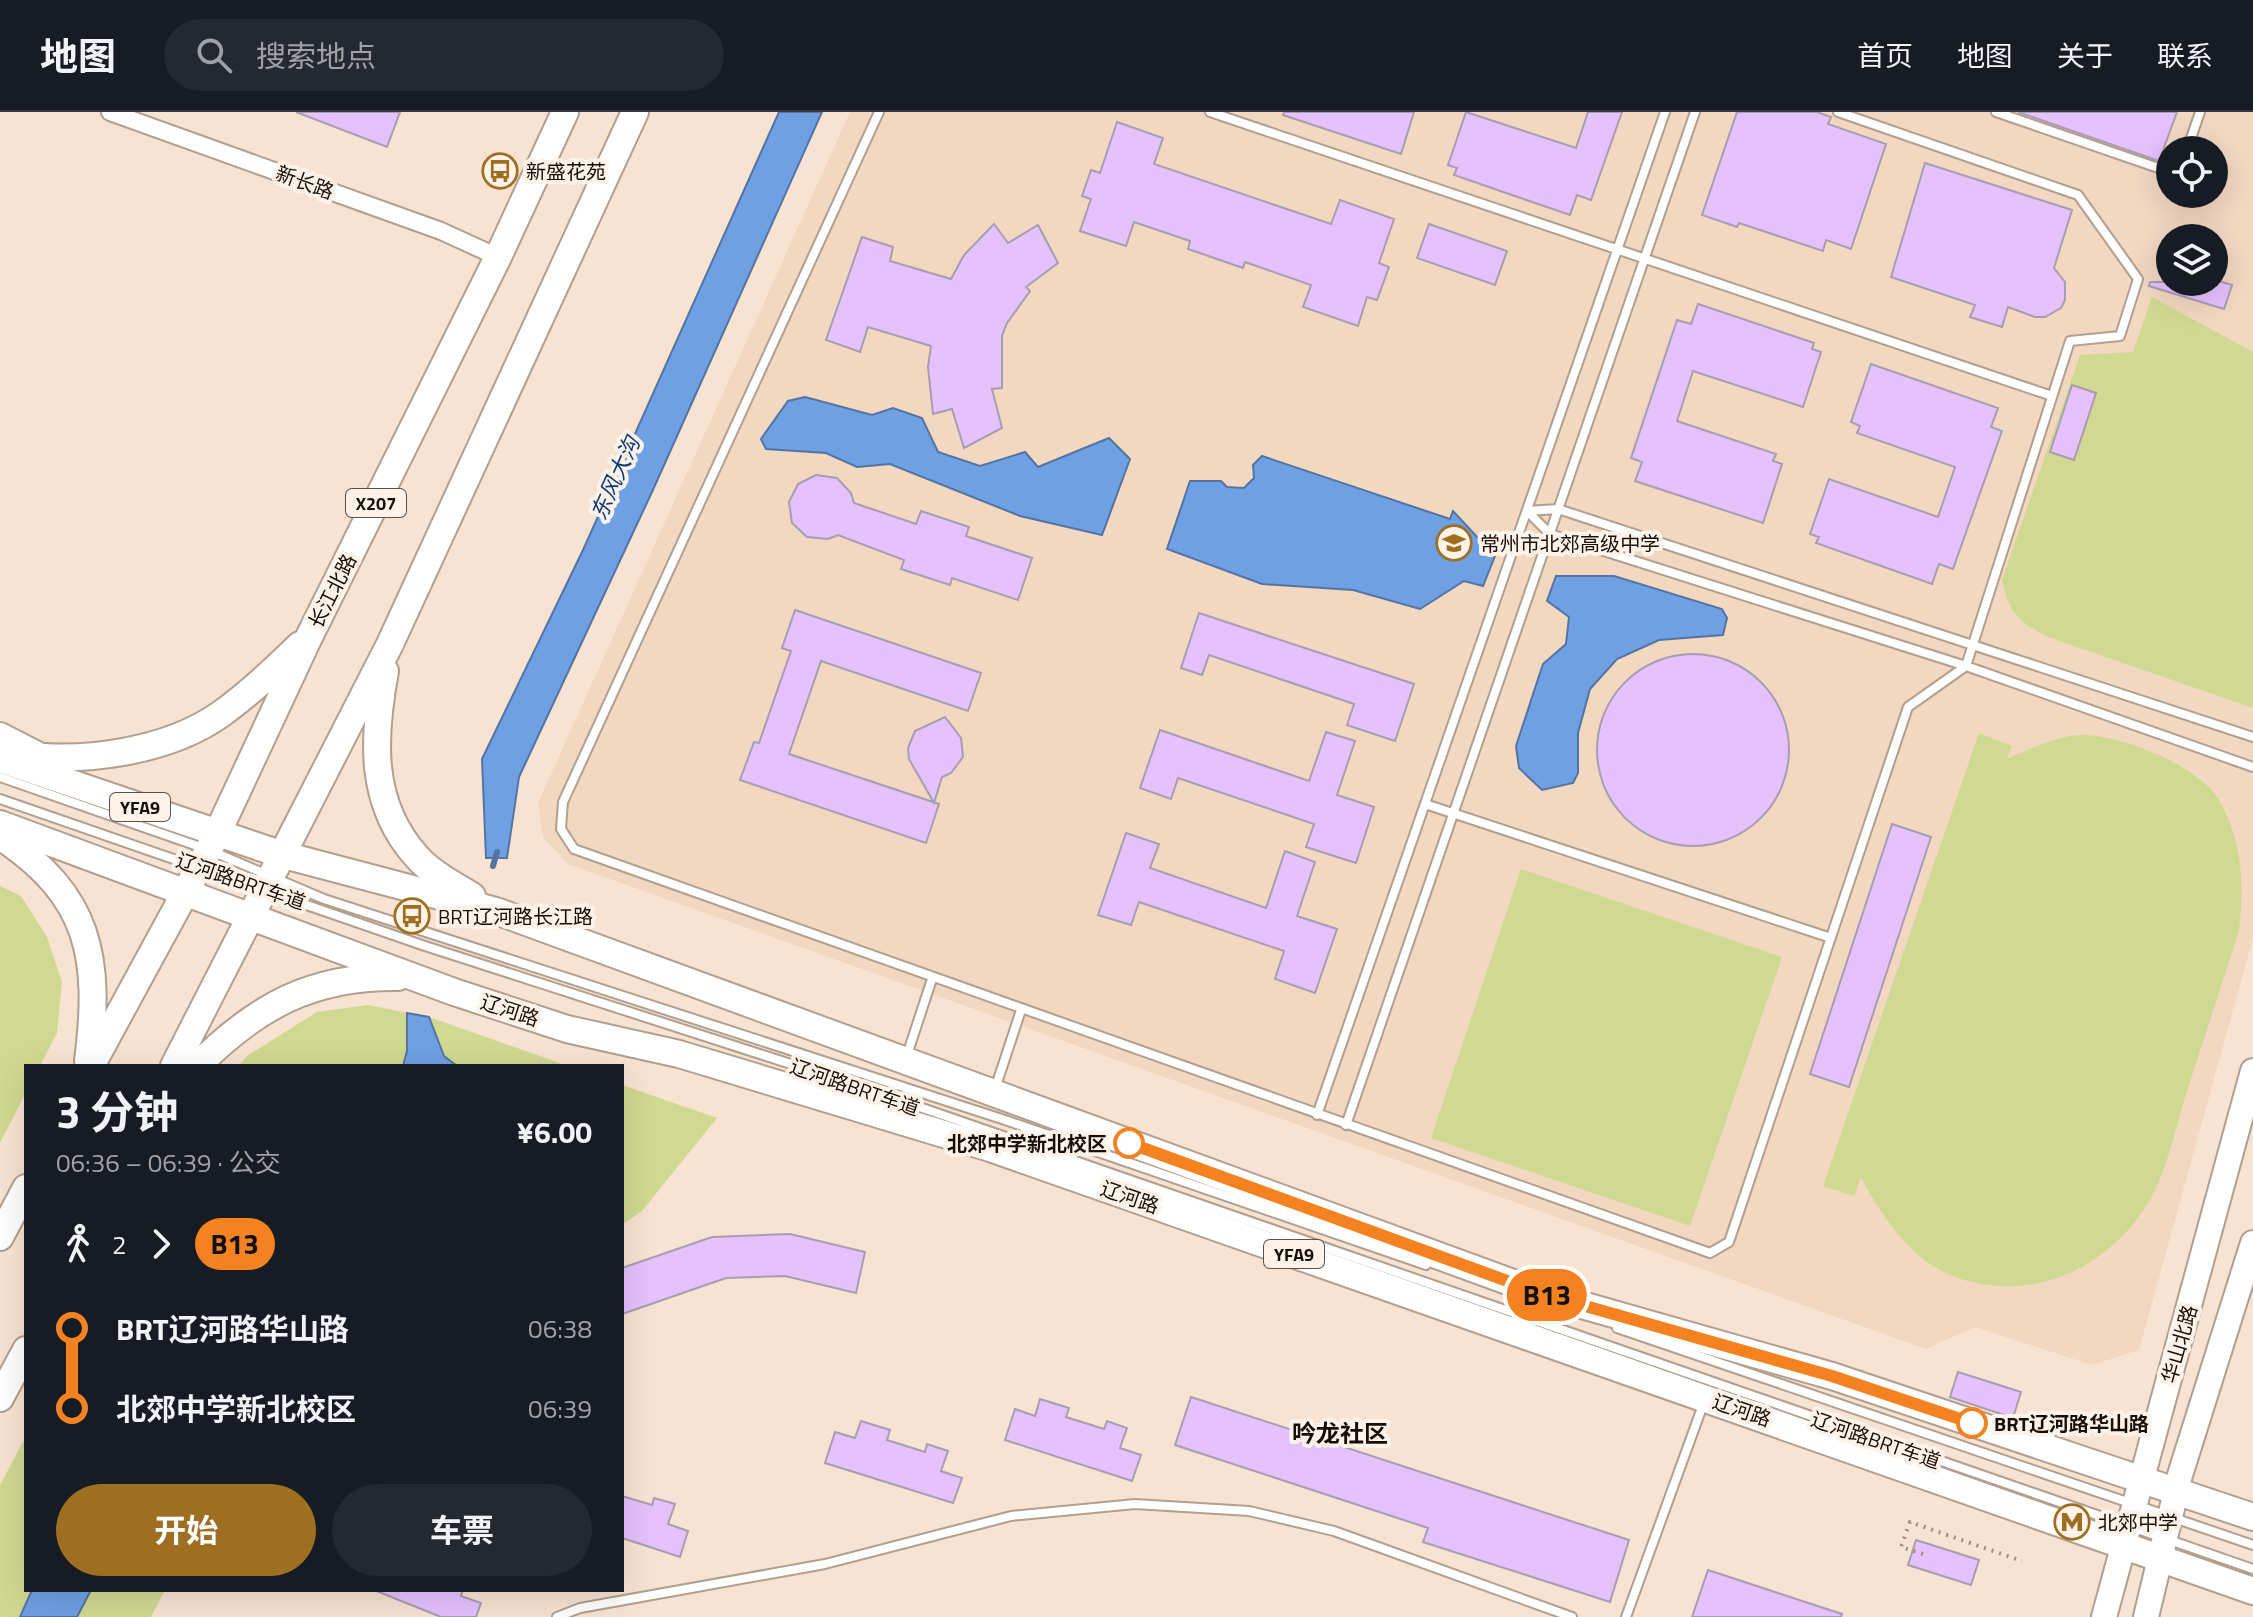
<!DOCTYPE html>
<html lang="zh">
<head>
<meta charset="utf-8">
<style>
	body { margin:0; font-family:"Titillium Web","Noto Sans SC",sans-serif; background:#242831; color:#f1f3f6; height:100vh; display:flex; flex-direction:column; font-size:30px; white-space:nowrap }
	* { box-sizing:border-box; margin:0 }
	p { font-size:26px; color:#9ea1a6 }
	.icon { flex:none; width:44px; height:44px; fill:none; stroke:currentColor; stroke-width:2; stroke-linecap:round; stroke-linejoin:round }
	.map { position:relative; flex:1; overflow:hidden }
	.side { position:absolute; left:24px; top:952px; width:600px; height:528px; display:flex; flex-direction:column; background:#171b24; border-radius:0px; box-shadow:0 8px 32px #0002 }
	.side>* { flex:none }
	.badge { padding:0 16px; border-radius:26px; font-size:28px; line-height:52px }
	.controls { position:absolute; left:2156px; top:24px; display:grid; gap:16px }
	.controls a { display:grid; place-items:center; width:72px; height:72px; border-radius:50%; background:#171b24; box-shadow:0 8px 32px #0002; font-size:40px }
	.map>.badge { position:absolute; translate:-50% -50%; box-shadow:0 0 0 4px #fff }
	.legs { display:flex; align-items:center; gap:12px; height:88px; padding:0 32px; font-size:26px }
	.legs p { margin-inline-start:auto }
	.summary { display:flex; align-items:center; justify-content:space-between; height:136px; padding:0 32px }
	h1 { font-size:44px; font-weight:700; line-height:60px }
	.action { display:flex; gap:16px; margin-top:auto; padding:16px 32px }
	.action a { flex:1; height:92px; border-radius:48px; background:#9e6e21; color:#fff; font-size:32px; font-weight:700; line-height:92px; text-align:center }
	.action a+a { background:#242831; color:#f1f3f6 }
	ul { padding:0 32px; list-style:none }
	li { display:flex; align-items:center; gap:28px; height:80px; font-size:30px }
	li i { display:grid; place-items:center; width:12px; height:100%; margin:0 10px; background:currentColor }
	li i::after { content:''; width:20px; height:20px; margin:-10px; border:6px solid; border-radius:50%; background:#171b24 }
	li p { margin-inline-start:auto }
	li:first-child i { background:linear-gradient(#0000 50%,currentColor 0) }
	li:last-child i { background:linear-gradient(currentColor 50%,#0000 0) }
	header { display:flex; align-items:center; gap:48px; box-sizing:border-box; height:112px; padding:0 40px; background:#171b24; border-bottom:2px solid #363941 }
	header strong { font-size:38px }
	nav { display:flex; gap:44px; margin-inline-start:auto; font-size:28px }
	.search { width:560px; height:72px; background:#242831; display:flex; align-items:center; gap:20px; box-sizing:border-box; padding:0 28px; border-radius:44px; color:#9ea1a6; font-size:30px }
	.map>svg:first-child { display:block }
	.built { fill:#f2d7c1; fill-rule:evenodd }
	.green { fill:#d0d991 }
	.water { fill:#6fa0e4; stroke:#5474a2; stroke-width:2 }
	.lines { fill:none; stroke-linecap:round; stroke-linejoin:round }
	.stream { stroke:#5474a2; stroke-width:6 }
	.building { fill:#e5c1fe; stroke:#a99db1; stroke-width:2 }
	.service-casing { stroke:#b29f8f; stroke-width:12 }
	.minor-casing { stroke:#b29f8f; stroke-width:20 }
	.secondary-casing { stroke:#b29f8f; stroke-width:28 }
	.primary-casing { stroke:#b29f8f; stroke-width:30 }
	.path { stroke:#9d8e82; stroke-width:4; stroke-dasharray:2 6; stroke-linecap:butt }
	.service { stroke:#fff; stroke-width:8 }
	.minor { stroke:#fff; stroke-width:16 }
	.secondary { stroke:#fff; stroke-width:24 }
	.primary { stroke:#fff; stroke-width:26 }
	.line-1-casing { stroke:#fff; stroke-width:18 }
	.line-1 { stroke:#f58220; stroke-width:12 }
	.stop-1-dot { fill:#fff; stroke:#f58220; stroke-width:4 }
	.labels { text-anchor:middle; dominant-baseline:central; stroke-width:8; stroke-linejoin:round; paint-order:stroke }
	.shield { fill:#fff2e8; stroke:#5b524c; stroke-width:2 }
	.shield-label { font-size:18px; font-weight:bold; fill:#150e09 }
	.poi-label { font-size:20px; fill:#150e09; stroke:#fff2e8; text-anchor:start }
	.street-label { font-size:20px; fill:#150e09; stroke:#fff2e8 }
	.stop-label { font-size:20px; font-weight:bold; fill:#150e09; stroke:#fff2e8; text-anchor:end }
	.water-label { font-size:22px; font-style:italic; fill:#0c3c78; stroke:#fff2e8 }
	.quarter-label { font-size:24px; font-weight:bold; fill:#150e09; stroke:#fff2e8 }
</style>
</head>
<body>
<header>
<strong>地图</strong>
<div class="search"><svg class="icon" aria-label="search" viewBox="0 0 24 24"><circle cx="10" cy="10" r="6"/><path d="M15 15l6 6"/></svg>搜索地点</div>
<nav><a>首页</a><a>地图</a><a>关于</a><a>联系</a></nav>
</header>
<div class="map">
<svg width="2253" height="1505" viewBox="0 0 2253 1505">
	<rect width="100%" height="100%" fill="#f8e3d2"/>
	<path class="built" d="M850,0H2253V826L2139,1238L2092,1253L1975,1215L1926,1237L568,752L543,725L538,691ZM2170,38H2214V82H2170ZM2170,126H2214V170H2170Z"/>
	<path class="green" d="M2152,185L2253,240V596L2048,525C2019,510 2009,501 2002,468L2080,243L2133,240Z
		M1979,621L2012,634L2007,647C2031,637 2057,623 2084,623C2123,624 2198,653 2219,688C2243,729 2244,773 2239,819C2222,871 2205,924 2188,976C2177,1009 2168,1056 2151,1086C2121,1139 2064,1177 2002,1174C1928,1171 1895,1126 1861,1066L1854,1084L1823,1074Z
		M1521,757L1782,845L1690,1114L1431,1026Z
		M0,774L21,784L47,825L62,870L57,921L40,954H26V980L0,1031Z
		M368,893L429,905L568,954H238L247,944L317,900Z
		M622,973L717,1006L642,1099L622,1113Z
		M26,1324V1478H165L151,1505H0V1373Z"/>
	<path class="water" d="M779,0H822L652,380L519,665L507,746H486L482,647L583,438Z
		M805,285L872,303L893,296L922,306L938,340L980,354L1025,340L1038,355L1109,326L1130,347L1102,423L1020,404L890,352L857,355L826,341L766,337L761,327L788,289Z
		M1262,344L1450,407L1453,399L1495,444L1483,474L1464,469L1420,497L1353,478L1262,472L1167,437L1190,369H1221L1227,375L1244,376L1254,366L1253,353Z
		M1556,464H1614L1722,497L1727,506L1723,523L1659,528L1617,547L1590,577L1578,621V661L1573,671L1542,678L1519,656L1516,634L1543,552L1566,532L1569,505L1547,489Z
		M407,901L429,905L444,944L457,954H403L407,939Z
		M32,1478H91L77,1505H20Z"/>
	<g class="lines">
		<path class="stream" d="M493,754L497,740"/>
	</g>
	<path class="building" d="M296,0H400L387,35Z
		M1284,0H1414L1401,42L1283,3Z
		M1466,0L1576,36L1588,0H1622L1591,88L1577,83L1570,103L1454,63L1457,56L1448,53Z
		M1737,0H1817L1831,5L1828,12L1886,32L1851,137L1826,128L1823,139L1739,111L1737,115L1702,103Z
		M2018,0H2177L2159,49Z
		M1117,10L1163,26L1154,52L1331,112L1340,88L1394,107L1379,151L1389,155L1377,188L1367,185L1358,214L1303,195L1311,173L1245,150L1243,156L1188,137L1190,129L1134,110L1126,134L1080,119L1091,87L1082,84L1091,58L1100,61Z
		M1925,51L2072,98L2054,156L2065,170V188L2061,196L2045,205H2035L2008,195L2002,215L1970,205L1975,193L1891,165Z
		M994,112L1008,131L1038,113L1058,151L1026,175L1030,179L1007,211L1002,224V276L992,277L1002,316L964,336L952,297L933,302L928,255L931,234L868,215L860,240L826,228L862,125L893,135L890,149L951,167L964,143Z
		M1429,112L1507,139L1495,173L1417,146Z
		M2150,170H2222L2232,173L2224,197L2149,174Z
		M1698,192L1814,231L1812,237L1821,240L1803,295L1693,259L1677,309L1776,342L1773,349L1782,352L1763,411L1635,369L1642,350L1631,346L1677,208L1691,212Z
		M1871,252L1998,296L1991,315L2002,319L1953,457L1939,452L1932,472L1816,431L1819,425L1810,422L1829,367L1938,405L1955,355L1857,321L1860,314L1851,310Z
		M2072,273L2096,281L2074,348L2050,340Z
		M816,363L837,366L851,381L854,391L916,412L921,399L969,415L966,424L1032,446L1018,488L952,466L950,473L901,457L904,448L838,423L828,427L807,425L792,411L789,390L798,372Z
		M795,498L981,561L968,599L821,549L789,642L939,692L926,731L740,668L754,630L759,631L791,539L782,536Z
		M1199,501L1414,572L1395,629L1347,613L1354,592L1209,543L1202,563L1181,556Z
		M1597 638a96 96 0 1 1 192 0a96 96 0 1 1-192 0Z
		M945,605L961,626L963,645L951,661L942,665L934,691L909,647L908,636L915,619Z
		M1160,618L1309,669L1326,620L1355,629L1337,683L1374,695L1356,751L1306,735L1314,712L1178,666L1171,687L1140,676Z
		M1892,712L1931,725L1849,975L1810,962Z
		M1126,721L1159,732L1150,756L1266,796L1285,739L1315,750L1297,804L1337,817L1315,881L1275,867L1284,839L1139,790L1131,813L1098,803Z
		M790,1122L865,1140L856,1181L785,1164L726,1166L622,1202V1156L712,1125Z
		M1958,1260L2021,1280L2013,1306L1950,1285Z
		M1191,1285L1629,1428L1610,1490L1423,1430L1428,1416L1175,1333Z
		M1040,1287L1069,1296L1066,1305L1104,1317L1107,1309L1127,1316L1120,1336L1141,1343L1132,1369L1005,1328L1015,1297L1035,1304Z
		M861,1309L890,1318L887,1328L925,1340L927,1332L948,1339L941,1359L962,1366L953,1391L825,1351L835,1320L855,1326Z
		M622,1384L652,1393L654,1386L675,1392L668,1412L688,1419L680,1445L622,1426Z
		M1916,1428L1979,1448L1971,1473L1908,1453Z
		M1708,1458L1842,1502L1841,1505H1692Z
		M374,1478H463L461,1484L481,1491L476,1505H441Z"/>
	<g class="lines">
		<defs>
			<path id="service" d="M879,0L563,690L561,717L574,737L1710,1141L1729,1130L1908,595L1966,554L2070,229L2120,224L2138,167L2078,83L1838,0
				M1210,0L2052,284
				M1996,0L2170,60
				M2187,38L2200,0
				M2253,625L1558,397L1527,399L1550,422L1966,554L2253,655
				M0,665L209,738L324,787L1005,1008L1426,1153
				M0,687L425,834L856,973L2253,1457
				M1425,692L1831,826
				M906,946L932,867
				M995,977L1021,898
				M1317,1003L1665,0
				M1346,1013L1695,0
				M1617,1216L2253,1433
				M557,1505L580,1496L825,1452L1011,1404L1135,1392L1249,1399L1334,1419L1572,1505
				M1626,1505L1704,1290"/>
			<path id="minor" d="M110,0L441,119L498,145"/>
			<path id="secondary" d="M2104,1505L2253,959
				M2146,1505L2180,1363L2253,1131"/>
			<path id="primary" d="M385,559C373,624 368,691 417,745C431,761 454,773 472,784
				M0,624L37,643
				M18,642C81,652 167,640 221,602C249,582 275,557 300,533
				M0,647L280,742L496,799L1543,1182L1832,1264L2253,1405
				M0,712L454,880L567,917L679,942L990,1036L2253,1479
				M0,724C91,784 101,846 88,949
				M91,954L217,722L309,525L498,145L565,0
				M174,954L390,532L635,0
				M197,954C257,894 312,864 398,865
				M0,1125L26,1076
				M0,1286L26,1238"/>
		</defs>
		<use href="#service" class="service-casing"/>
		<use href="#minor" class="minor-casing"/>
		<use href="#secondary" class="secondary-casing"/>
		<use href="#primary" class="primary-casing"/>
		<path class="path" d="M1923,1442L1901,1435L1910,1410L2022,1449"/>
		<use href="#service" class="service"/>
		<use href="#minor" class="minor"/>
		<use href="#secondary" class="secondary"/>
		<use href="#primary" class="primary"/>
	</g>
	<g class="lines">
		<defs>
			<path id="line-1" d="M1129,1031L1543,1182L1832,1264L1972,1311"/>
		</defs>
		<use href="#line-1" class="line-1-casing"/>
		<use href="#line-1" class="line-1"/>
	</g>
	<defs>
		<symbol id="bus-ring" viewBox="-11 -11 22 22"><circle r="9.5" fill="#fff2e8" stroke="#9e6e21" stroke-width="1.5"/><path d="M-5-6H5V4H4V6H2V4H-2V6H-4V4H-5ZM-3.5-4V0h7V-4ZM-3.5 1.2v1.5H-2V1.2ZM2 1.2v1.5H3.5V1.2Z" fill="#9e6e21"/></symbol>
		<symbol id="school-ring" viewBox="-11 -11 22 22"><circle r="9.5" fill="#fff2e8" stroke="#9e6e21" stroke-width="1.5"/><path d="M0-5L7-2L0 1L-7-2ZM-4 1L0 2.5L4 1V4Q0 6-4 4Z" fill="#9e6e21"/></symbol>
		<symbol id="metro-ring" viewBox="-11 -11 22 22"><circle r="9.5" fill="#fff2e8" stroke="#9e6e21" stroke-width="1.5"/><path d="M-5.5 5V-5H-3L0 0L3-5H5.5V5H3V-.5L0 4L-3-.5V5Z" fill="#9e6e21"/></symbol>
	</defs>
	<g fill-rule="evenodd">
		<use href="#bus-ring" x="480" y="39" width="40" height="40"/>
		<use href="#school-ring" x="1434" y="411" width="40" height="40"/>
		<use href="#bus-ring" x="392" y="784" width="40" height="40"/>
		<use href="#metro-ring" x="2052" y="1390" width="40" height="40"/>
	</g>
	<g class="stop-1-dot">
		<circle cx="1129" cy="1031" r="14"/>
		<circle cx="1972" cy="1311" r="14"/>
	</g>
	<g class="labels">
		<g class="shield">
			<rect x="346" y="377" width="60" height="28" rx="6"/>
			<rect x="110" y="681" width="60" height="28" rx="6"/>
			<rect x="1264" y="1128" width="60" height="28" rx="6"/>
		</g>
		<g class="shield-label">
			<text x="376" y="391">X207</text>
			<text x="140" y="695">YFA9</text>
			<text x="1294" y="1142">YFA9</text>
		</g>
		<g class="poi-label">
			<text x="526" y="59">新盛花苑</text>
			<text x="1480" y="431">常州市北郊高级中学</text>
			<text x="438" y="804">BRT辽河路长江路</text>
			<text x="2098" y="1410">北郊中学</text>
		</g>
		<g class="street-label">
			<text transform="translate(305 70) rotate(20)">新长路</text>
			<text transform="translate(332 479) rotate(-63)">长江北路</text>
			<text transform="translate(241 769) rotate(19)">辽河路BRT车道</text>
			<text transform="translate(510 898) rotate(18)">辽河路</text>
			<text transform="translate(855 975) rotate(19)">辽河路BRT车道</text>
			<text transform="translate(1130 1085) rotate(19)">辽河路</text>
			<text transform="translate(2179 1232) rotate(-74)">华山北路</text>
			<text transform="translate(1742 1298) rotate(19)">辽河路</text>
			<text transform="translate(1876 1328) rotate(19)">辽河路BRT车道</text>
		</g>
		<g class="stop-label">
			<text x="1107" y="1031">北郊中学新北校区</text>
			<text x="1994" y="1311" text-anchor="start">BRT辽河路华山路</text>
		</g>
		<g class="water-label">
			<text transform="translate(615 366) rotate(-66)">东风大沟</text>
		</g>
		<g class="quarter-label">
			<text x="1340" y="1321">吟龙社区</text>
		</g>
	</g>
</svg>
<div class="controls">
<a><svg class="icon" aria-label="locate" viewBox="0 0 24 24"><circle cx="12" cy="12" r="6"/><path d="M12 2v4M12 18v4M2 12h4M18 12h4"/></svg></a>
<a><svg class="icon" aria-label="layers" viewBox="0 0 24 24"><path d="M12 4l9 5-9 5-9-5zM3 14l9 5 9-5"/></svg></a>
</div>
<b class="badge" style="left:1547px;top:1183px;background:#f58220;color:#111">B13</b>
<section class="side">
<div class="summary"><div><h1>3 分钟</h1><p>06:36 – 06:39 · 公交</p></div><b>¥6.00</b></div>
<div class="legs"><svg class="icon" aria-label="walk" viewBox="0 0 24 24"><circle cx="13" cy="4" r="2"/><path d="M13 8l-2 6 4 7M11 14l-3 7M7 12l3-4h3l4 4"/></svg>2<svg class="icon" aria-label="forward" viewBox="0 0 24 24"><path d="M9 5l7 7-7 7"/></svg><b class="badge" style="background:#f58220;color:#111">B13</b></div>
<ul>
<li><i style="color:#f58220"></i><b>BRT辽河路华山路</b><p>06:38</p></li>
<li><i style="color:#f58220"></i><b>北郊中学新北校区</b><p>06:39</p></li>
</ul>
<div class="action"><a>开始</a><a>车票</a></div>
</section>
</div>
</body>
</html>
